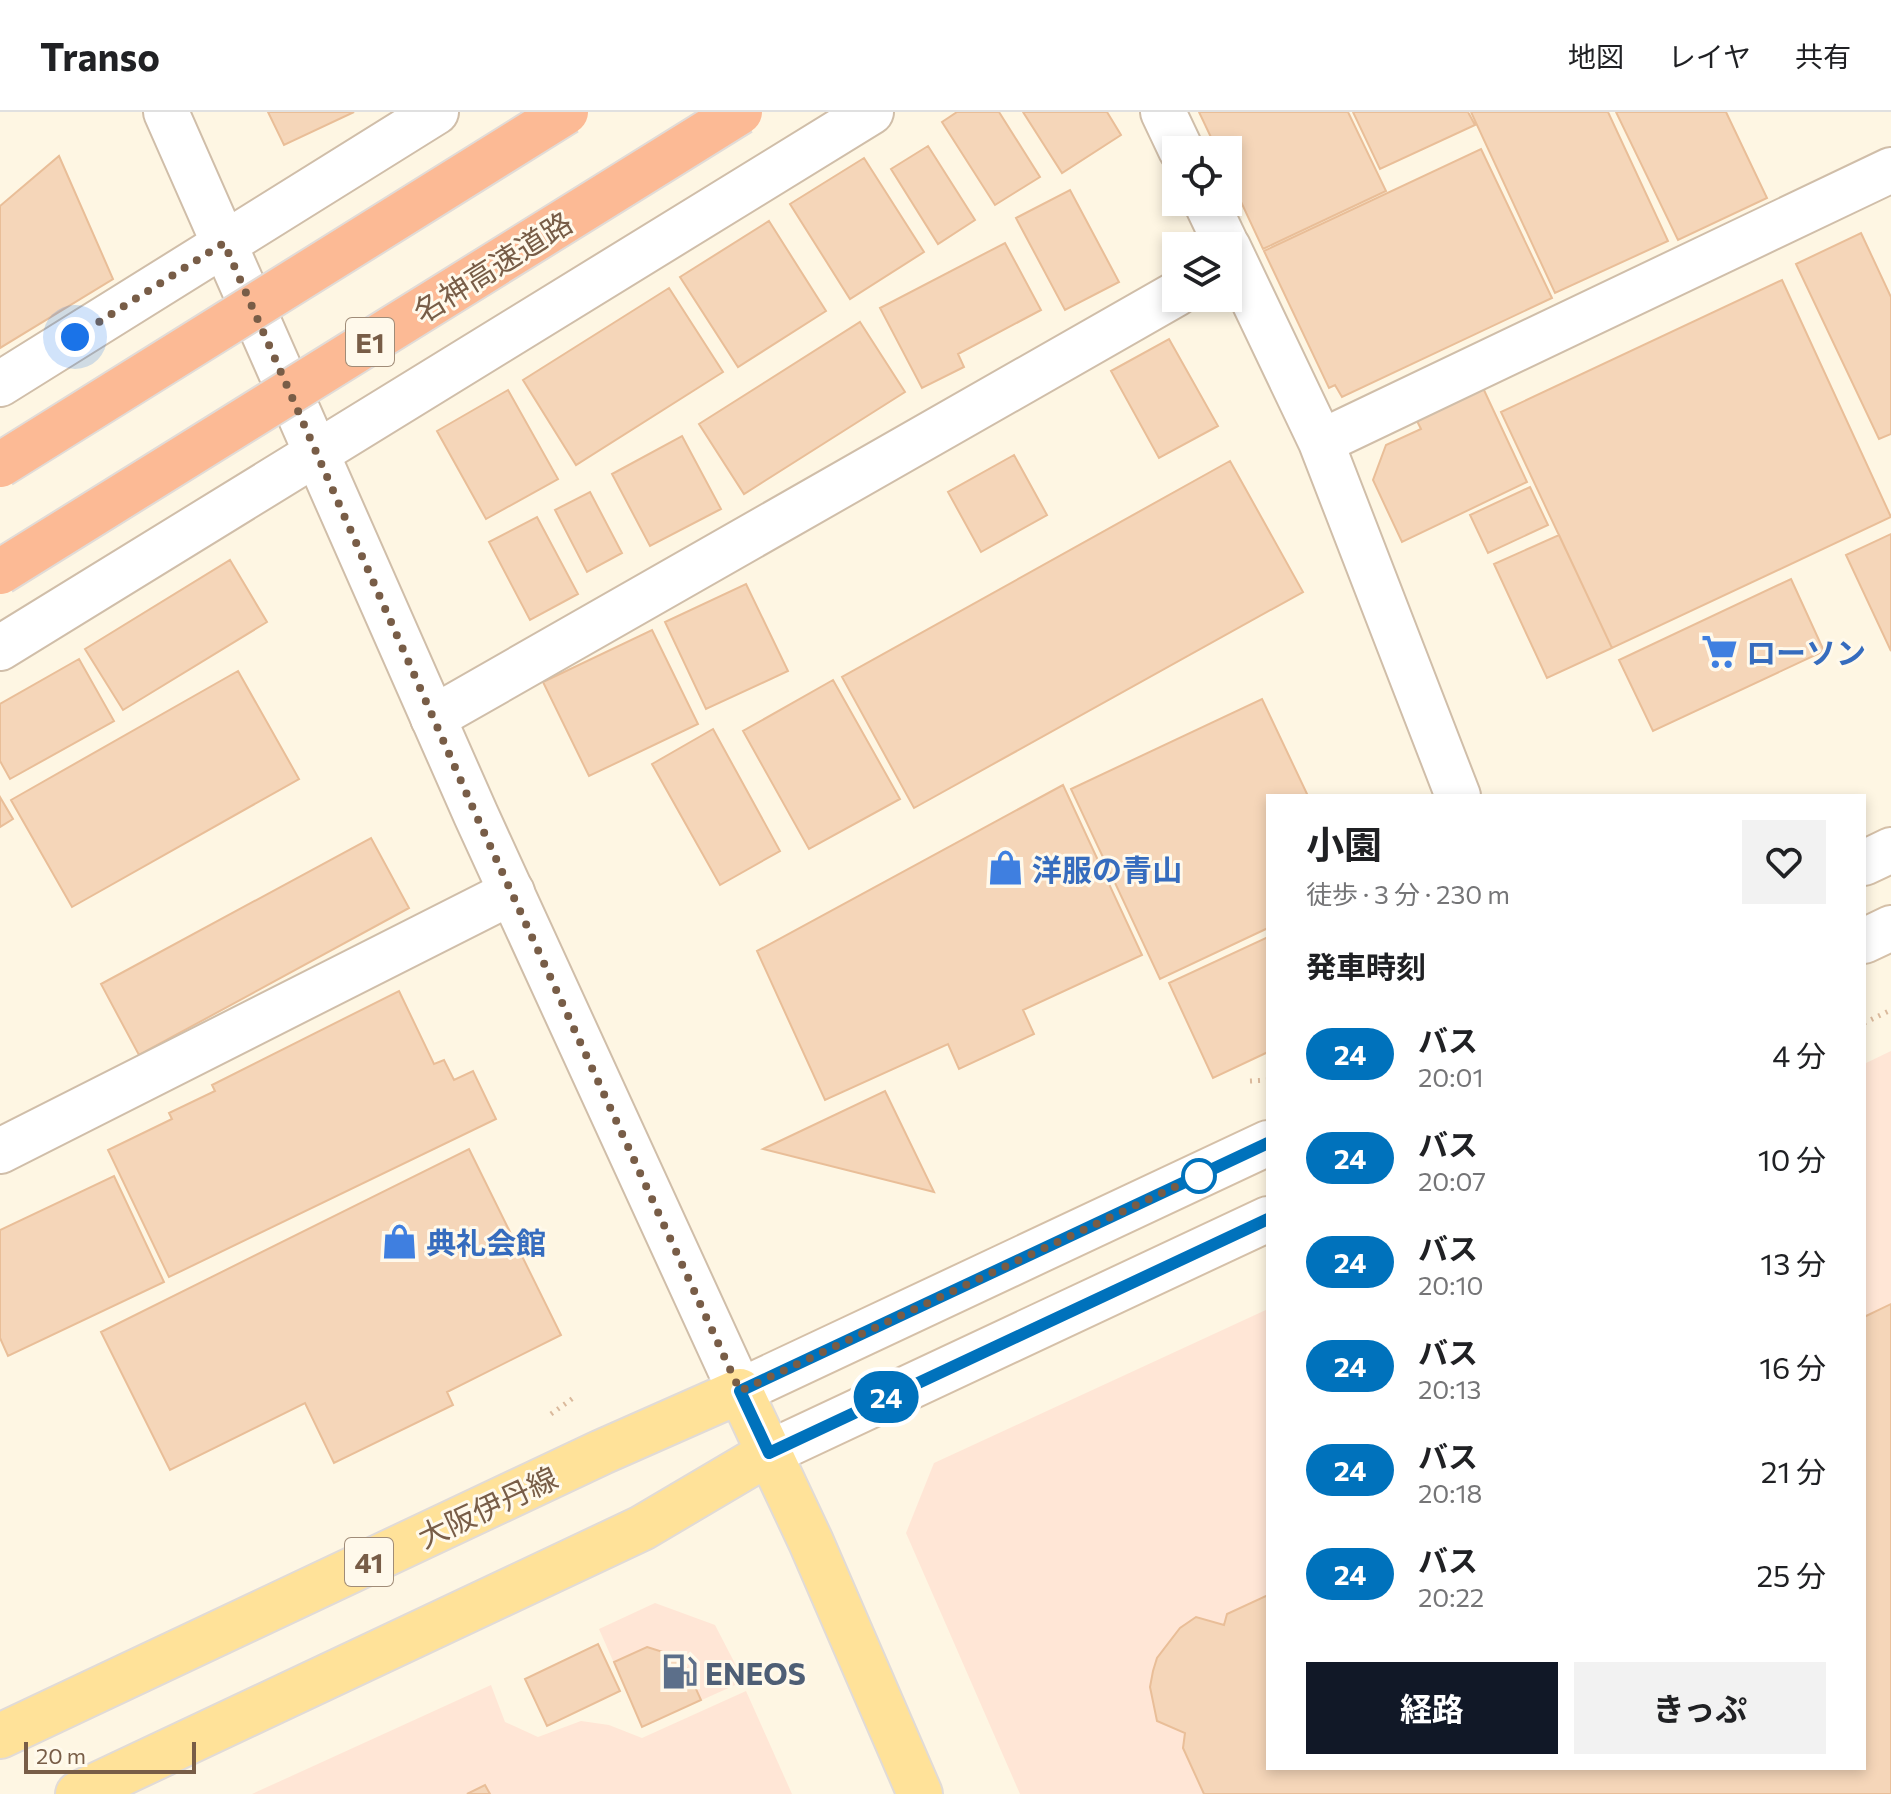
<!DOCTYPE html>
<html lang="ja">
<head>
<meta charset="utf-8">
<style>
	body { margin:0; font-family:Commissioner,"Noto Sans JP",sans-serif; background:#f2f2f2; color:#202124; height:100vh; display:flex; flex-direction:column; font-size:30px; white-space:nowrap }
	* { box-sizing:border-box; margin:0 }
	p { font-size:26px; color:#757577 }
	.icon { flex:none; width:44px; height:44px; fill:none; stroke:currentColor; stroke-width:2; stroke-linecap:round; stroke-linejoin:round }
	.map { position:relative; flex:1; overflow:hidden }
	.drawer { position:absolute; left:1266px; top:682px; width:600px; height:976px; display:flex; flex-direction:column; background:#fff; border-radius:0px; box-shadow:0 4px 12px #0003 }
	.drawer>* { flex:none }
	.badge { padding:0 16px; border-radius:26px; font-size:28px; line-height:52px }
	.tools { position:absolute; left:1162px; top:24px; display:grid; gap:16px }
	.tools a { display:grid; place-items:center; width:80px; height:80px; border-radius:0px; background:#fff; box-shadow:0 4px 12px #0003; font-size:40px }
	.scale { position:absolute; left:24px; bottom:20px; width:172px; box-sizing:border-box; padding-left:8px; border:4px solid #785d47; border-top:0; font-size:22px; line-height:28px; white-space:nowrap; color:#785d47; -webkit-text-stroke:6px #fff9eb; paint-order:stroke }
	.you { position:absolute; width:40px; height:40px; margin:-20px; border:6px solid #fff; border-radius:50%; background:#1a73e8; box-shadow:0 0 0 12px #1a73e833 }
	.map>.badge { position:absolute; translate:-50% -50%; box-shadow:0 0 0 4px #fff }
	h2 { padding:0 40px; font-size:30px; line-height:72px }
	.round { display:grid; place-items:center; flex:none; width:84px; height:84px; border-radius:0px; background:#f2f2f2 }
	.head { display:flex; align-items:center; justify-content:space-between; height:136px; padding:0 40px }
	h1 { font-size:38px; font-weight:700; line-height:60px }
	.action { display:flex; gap:16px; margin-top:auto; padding:16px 40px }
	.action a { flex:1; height:92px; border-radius:0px; background:#111827; color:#fff; font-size:32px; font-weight:700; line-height:92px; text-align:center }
	.action a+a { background:#f2f2f2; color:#202124 }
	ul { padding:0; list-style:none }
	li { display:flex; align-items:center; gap:24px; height:104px; padding:0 40px }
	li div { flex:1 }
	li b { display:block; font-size:30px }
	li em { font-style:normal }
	li .badge { min-width:88px; font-weight:700; text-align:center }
	header { display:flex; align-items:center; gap:48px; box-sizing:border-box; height:112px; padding:0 40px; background:#fff; border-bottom:2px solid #e0e0e0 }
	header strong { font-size:38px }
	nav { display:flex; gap:44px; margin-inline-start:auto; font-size:28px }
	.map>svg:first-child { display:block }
	.commercial { fill:#ffe6d6 }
	.building { fill:#f5d6b9; stroke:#e9be98; stroke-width:2 }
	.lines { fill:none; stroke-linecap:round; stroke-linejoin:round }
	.minor-casing { stroke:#d0bea9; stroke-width:48 }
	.tertiary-casing { stroke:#d0bea9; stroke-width:48 }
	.secondary-casing { stroke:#d5c0a8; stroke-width:48 }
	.primary-casing { stroke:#e1dbd7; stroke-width:48 }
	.path { stroke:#dab99c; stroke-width:5; stroke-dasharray:2 6; stroke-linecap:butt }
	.minor { stroke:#fff; stroke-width:44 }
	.tertiary { stroke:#fff; stroke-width:44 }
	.secondary { stroke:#fff; stroke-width:44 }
	.primary { stroke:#ffe299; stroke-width:44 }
	.motorway-bridge-casing { stroke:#e1dbd7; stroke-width:48; stroke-linecap:butt }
	.motorway-bridge { stroke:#fcba95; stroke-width:44 }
	.line-casing { stroke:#fff; stroke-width:18 }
	.line { stroke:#0072bc; stroke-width:12 }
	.walk { stroke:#785d47; stroke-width:8; stroke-dasharray:0 14.4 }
	.stop-dot { fill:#fff; stroke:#0072bc; stroke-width:4 }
	.labels { text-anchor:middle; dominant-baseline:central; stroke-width:6; stroke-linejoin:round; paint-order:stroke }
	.shield { fill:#fff9eb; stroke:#a08c78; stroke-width:2 }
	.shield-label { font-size:28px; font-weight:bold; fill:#785d47 }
	.street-label { font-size:30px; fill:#785d47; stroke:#fff9eb }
	.shop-label { font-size:30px; font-weight:bold; fill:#366cbe; stroke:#fff9eb; text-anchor:start }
	.service-label { font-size:30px; font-weight:bold; fill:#4e5e75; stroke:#fff9eb; text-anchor:start }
</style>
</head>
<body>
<header>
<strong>Transo</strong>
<nav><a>地図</a><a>レイヤ</a><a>共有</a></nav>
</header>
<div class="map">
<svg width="1891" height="1682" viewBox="0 0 1891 1682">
	<rect width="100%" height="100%" fill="#fef6e3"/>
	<path class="commercial" d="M1891,939V1682H1020L906,1421L934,1351L1268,1197V1656H1864V952Z
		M655,1491L715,1513L744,1569L642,1615L599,1517Z
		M491,1573L505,1610L538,1625L581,1609L609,1613L642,1626L746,1579L792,1682H252Z"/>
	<path class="building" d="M268,0H354L284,33Z
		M957,0H999L1040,65L995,93L942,10Z
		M1023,0H1107L1121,23L1062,61Z
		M1199,0H1348L1386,79L1263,137L1228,62V38H1217Z
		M1353,0H1468L1475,13L1380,57Z
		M1471,0H1608L1668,129L1555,181Z
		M1616,0H1726L1767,86L1678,128Z
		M928,34L975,108L938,132L891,57Z
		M1481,37L1552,186L1342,285L1335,273L1329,276L1264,139Z
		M59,44L113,167L0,236V94Z
		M864,46L924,140L850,187L790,92Z
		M1070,78L1119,170L1065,198L1016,106Z
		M769,109L826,199L738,255L680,165Z
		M1861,121L1891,185V322L1879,327L1796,152Z
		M1005,131L1041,198L958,242L964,255L922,276L880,196Z
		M1782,168L1891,405L1612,536L1501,300Z
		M669,176L723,260L576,353L523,268Z
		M860,210L905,280L744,382L699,312Z
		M1169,227L1218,314L1159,346L1111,259Z
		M1483,276L1527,370L1402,430L1373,368L1386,333L1421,317L1416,307Z
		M508,278L558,367L486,407L437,319Z
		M682,324L721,397L650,434L612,362Z
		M1014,343L1047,403L981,440L948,380Z
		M1230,349L1303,480L914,696L842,565Z
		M1530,375L1548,413L1488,441L1470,403Z
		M590,380L622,441L587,460L555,398Z
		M537,405L578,482L530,508L489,430Z
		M1891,422V539L1846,443Z
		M1559,423L1612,536L1547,566L1494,452Z
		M230,448L267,510L123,598L85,537Z
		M1791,467L1824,539L1653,619L1619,548Z
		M746,472L788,559L706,597L665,510Z
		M652,518L698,612L589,664L543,570Z
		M79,547L114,609L10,667L0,649V592Z
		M238,559L299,667L72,795L11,688Z
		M833,568L900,687L809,737L743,619Z
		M1262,587L1308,684H1268V816L1160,867L1071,677Z
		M713,617L780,739L720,773L652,652Z
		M1063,673L1142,843L1023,898L1034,922L959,957L948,932L825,988L757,839Z
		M0,685L13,707L0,715Z
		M371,726L409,796L139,943L101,872Z
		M1268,825V940L1213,966L1169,871Z
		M399,879L434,952L444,948L454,968L473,959L496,1007L169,1165L108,1038L172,1007L169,1001L215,979L212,973Z
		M885,979L934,1080L763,1037Z
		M469,1037L561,1223L447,1280L453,1293L334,1351L305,1291L170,1358L101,1220Z
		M114,1064L164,1170L8,1244L0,1226V1118Z
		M1891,1192V1682H1204L1183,1636L1185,1621L1157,1609L1150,1575L1153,1559L1157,1546L1180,1516L1196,1505L1224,1513L1227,1502L1268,1483V1656H1864V1205Z
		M598,1532L620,1579L547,1614L525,1567Z
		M647,1535L682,1546L701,1588L642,1615L614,1550Z
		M485,1673L490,1682H467Z"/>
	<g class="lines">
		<defs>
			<path id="minor" d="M1163,0L1181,38
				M1206,90L1227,134
				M1228,135L1321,330L1458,684
				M0,272L436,0
				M1321,330L1891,58
				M0,536L871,0
				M433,606L1176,182
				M0,1039L512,780"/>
			<path id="tertiary" d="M166,0L476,703L740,1279"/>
			<path id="secondary" d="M1864,751L1891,738
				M1864,829L1891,816
				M740,1279L1268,1031
				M769,1341L1268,1107"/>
			<path id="primary" d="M0,1624L602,1340L740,1279L811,1430L920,1682
				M78,1682L642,1416L769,1341"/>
		</defs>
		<use href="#minor" class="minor-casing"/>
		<use href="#tertiary" class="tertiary-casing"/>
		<use href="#secondary" class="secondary-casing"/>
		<use href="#primary" class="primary-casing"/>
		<path class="path" d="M1864,911L1891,898
			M1250,969L1268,968
			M551,1302L576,1284"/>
		<use href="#minor" class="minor"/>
		<use href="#tertiary" class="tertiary"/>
		<use href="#secondary" class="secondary"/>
		<use href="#primary" class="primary"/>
		<defs>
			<path id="motorway-bridge" d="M0,353L566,0
				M0,460L740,0"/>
		</defs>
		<use href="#motorway-bridge" class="motorway-bridge-casing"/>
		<use href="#motorway-bridge" class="motorway-bridge"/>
	</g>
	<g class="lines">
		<defs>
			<path id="line" d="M1268,1031L740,1279L769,1341L1268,1107"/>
		</defs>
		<use href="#line" class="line-casing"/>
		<use href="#line" class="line"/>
		<path class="walk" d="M75,225L224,131L476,703L740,1279L1211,1058L1199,1064"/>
	</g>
	<defs>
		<symbol id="supermarket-bare" viewBox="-9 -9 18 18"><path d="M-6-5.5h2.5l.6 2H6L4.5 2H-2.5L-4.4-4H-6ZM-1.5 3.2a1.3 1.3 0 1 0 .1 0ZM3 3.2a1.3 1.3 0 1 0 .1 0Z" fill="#3f7fe0" stroke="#fff9eb" stroke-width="2.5" paint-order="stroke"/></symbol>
		<symbol id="shop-bare" viewBox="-9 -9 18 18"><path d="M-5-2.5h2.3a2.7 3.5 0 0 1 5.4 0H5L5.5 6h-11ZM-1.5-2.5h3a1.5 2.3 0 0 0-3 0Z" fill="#3f7fe0" stroke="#fff9eb" stroke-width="2.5" paint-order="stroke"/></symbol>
		<symbol id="fuel-bare" viewBox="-9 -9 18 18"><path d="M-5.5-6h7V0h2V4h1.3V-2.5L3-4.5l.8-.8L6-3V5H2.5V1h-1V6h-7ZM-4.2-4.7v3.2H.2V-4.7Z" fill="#5c6f8a" stroke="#fff9eb" stroke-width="2.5" paint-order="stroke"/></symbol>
	</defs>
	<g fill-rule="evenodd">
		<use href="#supermarket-bare" x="1694" y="514" width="51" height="51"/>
		<use href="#shop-bare" x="980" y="730" width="51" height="51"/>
		<use href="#shop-bare" x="374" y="1104" width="51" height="51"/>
		<use href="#fuel-bare" x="654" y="1534" width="51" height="51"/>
	</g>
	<circle class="stop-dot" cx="1199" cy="1064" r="16"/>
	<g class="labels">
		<g class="shield">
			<rect x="346" y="206" width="48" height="48" rx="6"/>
			<rect x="345" y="1426" width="48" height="48" rx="6"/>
		</g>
		<g class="shield-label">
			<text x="370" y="230">E1</text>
			<text x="369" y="1450">41</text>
		</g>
		<g class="street-label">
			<text transform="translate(492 154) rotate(-32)">名神高速道路</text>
			<text transform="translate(487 1394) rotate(-25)">大阪伊丹線</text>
		</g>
		<g class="shop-label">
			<text x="1746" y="539">ローソン</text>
			<text x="1032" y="756">洋服の青山</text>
			<text x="426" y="1129">典礼会館</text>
		</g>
		<g class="service-label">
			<text x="705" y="1560">ENEOS</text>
		</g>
	</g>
</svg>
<div class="tools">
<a><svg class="icon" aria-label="locate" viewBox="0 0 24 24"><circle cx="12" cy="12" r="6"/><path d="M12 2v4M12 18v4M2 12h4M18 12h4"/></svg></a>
<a><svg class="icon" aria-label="layers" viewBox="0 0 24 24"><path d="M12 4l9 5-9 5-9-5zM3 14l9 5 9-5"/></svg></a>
</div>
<div class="scale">20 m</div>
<div class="you" style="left:75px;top:225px"></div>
<b class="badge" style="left:886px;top:1285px;background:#0072bc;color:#fff">24</b>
<section class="drawer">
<div class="head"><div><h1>小園</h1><p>徒歩 · 3 分 · 230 m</p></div><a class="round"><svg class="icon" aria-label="heart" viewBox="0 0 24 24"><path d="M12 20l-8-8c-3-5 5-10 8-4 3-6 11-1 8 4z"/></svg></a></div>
<h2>発車時刻</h2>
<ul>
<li><span class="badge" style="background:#0072bc;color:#fff">24</span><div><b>バス</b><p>20:01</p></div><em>4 分</em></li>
<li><span class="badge" style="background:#0072bc;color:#fff">24</span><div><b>バス</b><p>20:07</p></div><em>10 分</em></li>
<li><span class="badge" style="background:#0072bc;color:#fff">24</span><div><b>バス</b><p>20:10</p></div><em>13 分</em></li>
<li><span class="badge" style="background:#0072bc;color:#fff">24</span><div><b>バス</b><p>20:13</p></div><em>16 分</em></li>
<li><span class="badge" style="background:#0072bc;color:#fff">24</span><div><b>バス</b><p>20:18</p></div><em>21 分</em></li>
<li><span class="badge" style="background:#0072bc;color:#fff">24</span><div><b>バス</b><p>20:22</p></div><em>25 分</em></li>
</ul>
<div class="action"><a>経路</a><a>きっぷ</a></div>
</section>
</div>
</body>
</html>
